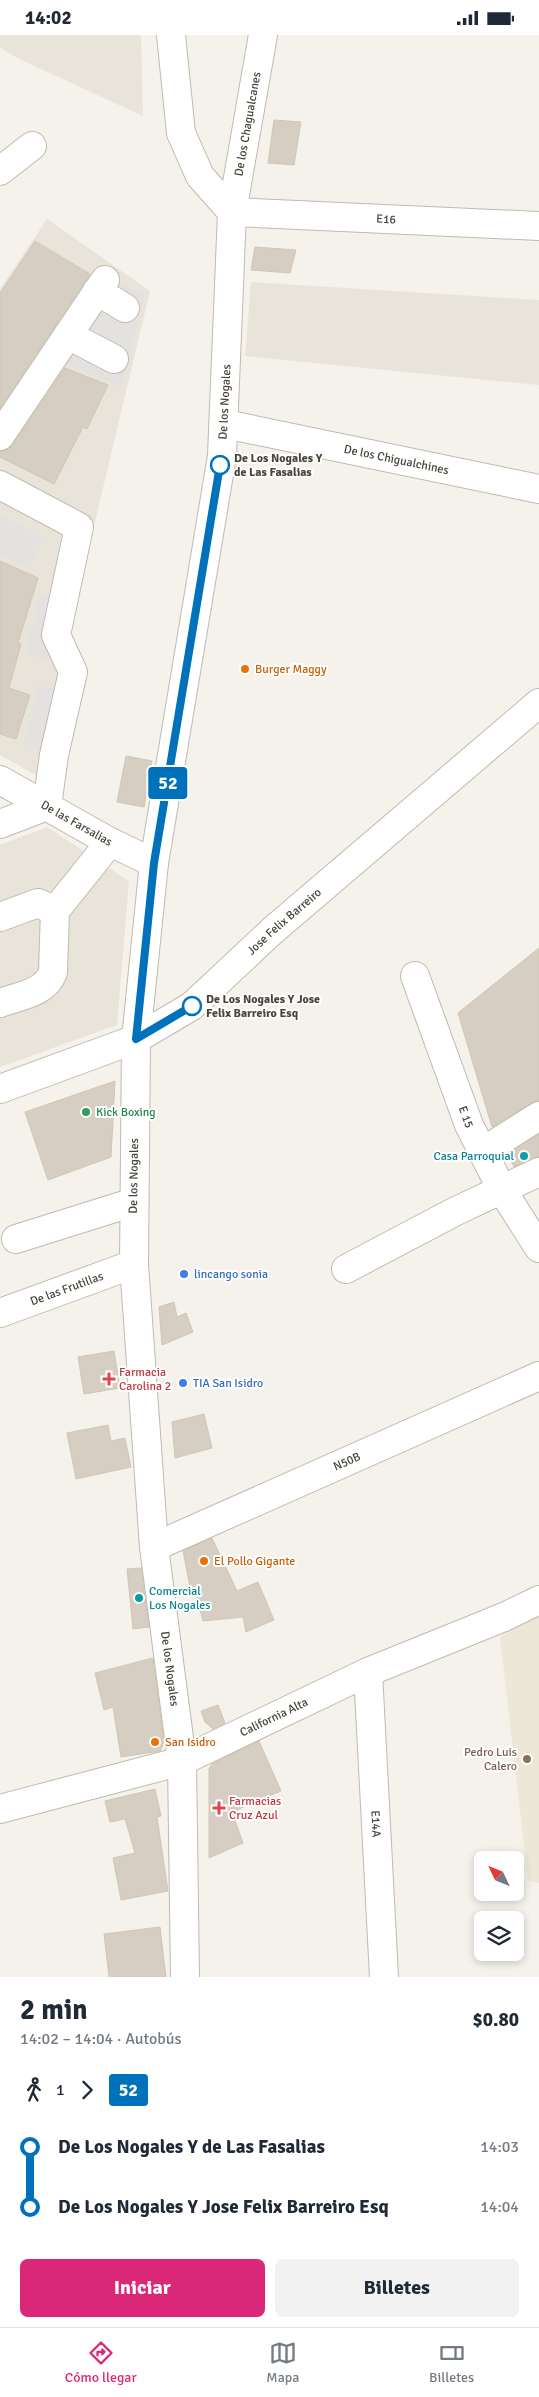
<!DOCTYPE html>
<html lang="es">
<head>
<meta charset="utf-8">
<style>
	body { margin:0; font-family:Signika,sans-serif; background:#f2f2f3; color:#1f2937; height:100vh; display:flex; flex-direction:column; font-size:19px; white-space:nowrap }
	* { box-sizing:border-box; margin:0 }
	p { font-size:16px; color:#747a83 }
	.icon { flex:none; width:28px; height:28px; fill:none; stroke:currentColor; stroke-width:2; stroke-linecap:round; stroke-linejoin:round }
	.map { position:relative; height:1942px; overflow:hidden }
	.panel { display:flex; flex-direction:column; background:#fff; flex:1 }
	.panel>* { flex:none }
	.badge { padding:0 10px; border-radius:4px; font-size:18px; line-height:32px }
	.needle { width:32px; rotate:313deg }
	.buttons { position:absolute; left:474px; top:1816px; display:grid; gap:10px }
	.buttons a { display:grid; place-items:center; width:50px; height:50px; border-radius:8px; background:#fff; box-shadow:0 2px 8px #0003; font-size:25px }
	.map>.badge { position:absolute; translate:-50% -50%; box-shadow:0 0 0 2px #fff }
	.legs { display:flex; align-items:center; gap:8px; height:55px; padding:0 20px; font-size:16px }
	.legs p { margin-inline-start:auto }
	.overview { display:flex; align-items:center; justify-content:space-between; height:85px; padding:0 20px }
	h1 { font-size:28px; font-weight:700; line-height:38px }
	.cta { display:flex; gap:10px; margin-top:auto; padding:10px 20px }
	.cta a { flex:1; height:58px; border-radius:8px; background:#db2777; color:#fff; font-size:20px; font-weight:700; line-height:58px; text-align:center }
	.cta a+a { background:#f2f2f3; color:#1f2937 }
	ul { padding:0 20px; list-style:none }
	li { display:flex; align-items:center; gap:18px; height:60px; font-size:19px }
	li i { display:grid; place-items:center; width:8px; height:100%; margin:0 6px; background:currentColor }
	li i::after { content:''; width:12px; height:12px; margin:-6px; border:4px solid; border-radius:50%; background:#fff }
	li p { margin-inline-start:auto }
	li:first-child i { background:linear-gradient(#0000 50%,currentColor 0) }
	li:last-child i { background:linear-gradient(currentColor 50%,#0000 0) }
	.status { display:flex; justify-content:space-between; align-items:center; height:35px; padding:0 25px; background:#fff; direction:ltr }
	.status svg { height:14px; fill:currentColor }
	.tabs { display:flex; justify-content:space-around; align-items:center; height:70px; border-top:1px solid #e0e1e3; background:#fff; font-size:14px; color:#747a83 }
	.tabs a { display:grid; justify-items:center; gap:2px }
	.tabs .on { color:#db2777 }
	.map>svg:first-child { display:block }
	.residential { fill:#e8e4da }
	.education { fill:#ede7d7 }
	.parking { fill:#e4e2e0 }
	.building { fill:#d6cec2; stroke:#d0c6b5 }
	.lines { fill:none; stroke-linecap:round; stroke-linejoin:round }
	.minor-casing { stroke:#c0baaf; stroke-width:30 }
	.minor { stroke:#fff; stroke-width:28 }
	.line-1-casing { stroke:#fff; stroke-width:11 }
	.line-1 { stroke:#0072bc; stroke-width:8 }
	.stop-1-dot { fill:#fff; stroke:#0072bc; stroke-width:2.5 }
	.food-dot { fill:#e8710a; stroke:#fff; stroke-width:2 }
	.leisure-dot { fill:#2e9e5b; stroke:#fff; stroke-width:2 }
	.culture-dot { fill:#0f9aa8; stroke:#fff; stroke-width:2 }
	.shop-dot { fill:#3f7fe0; stroke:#fff; stroke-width:2 }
	.health-dot { fill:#e0444e; stroke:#fff; stroke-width:2 }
	.education-dot { fill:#8d6e63; stroke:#fff; stroke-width:2 }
	.labels { text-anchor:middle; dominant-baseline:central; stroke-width:4; stroke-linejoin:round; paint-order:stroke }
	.street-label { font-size:12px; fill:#49433a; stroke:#fff }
	.stop-label { font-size:12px; font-weight:bold; fill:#49433a; stroke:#fff; text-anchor:start }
	.food-label { font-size:12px; fill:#c56008; stroke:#fff; text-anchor:start }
	.leisure-label { font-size:12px; fill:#27864d; stroke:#fff; text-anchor:start }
	.culture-label { font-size:12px; fill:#0d838f; stroke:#fff; text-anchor:end }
	.shop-label { font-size:12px; fill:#366cbe; stroke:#fff; text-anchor:start }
	.health-label { font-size:12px; fill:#be3a42; stroke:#fff; text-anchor:start }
	.education-label { font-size:12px; fill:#785e54; stroke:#fff; text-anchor:end }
</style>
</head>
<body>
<div class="status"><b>14:02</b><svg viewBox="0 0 49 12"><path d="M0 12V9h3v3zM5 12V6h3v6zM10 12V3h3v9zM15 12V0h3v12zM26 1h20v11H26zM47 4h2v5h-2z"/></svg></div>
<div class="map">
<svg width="539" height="1942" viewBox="0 0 539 1942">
	<rect width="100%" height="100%" fill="#f5f2ec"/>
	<path class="residential" d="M0,0H141L143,81L17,23L0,12Z
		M47,184L150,256L68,600L59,753L0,720V254Z
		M251,247L539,265V350L245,321Z
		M47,792L129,846L117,990L0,1032V810Z"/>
	<path class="education" d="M539,1579V1848L528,1846L500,1602Z"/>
	<path class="parking" d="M110,244L145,259L122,352L52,324Z
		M0,480L43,503L29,533L0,520Z
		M40,560L58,564L55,627L26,619Z
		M38,650L61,655L48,716L24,710Z"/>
	<path class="building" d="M274,85L301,87L294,130L268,128Z
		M35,206L90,239L0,373V258Z
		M255,212L296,215L290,238L251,235Z
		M65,333L108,350L87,394L83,392L54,449L0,422V416L7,415L13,410Z
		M0,526L38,543L18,608L21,609L9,653L30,660L16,704L0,699Z
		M126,721L152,726L144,772L117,767Z
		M539,913V1065L531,1068L492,1092L458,978Z
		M115,1046L111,1122L48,1145L25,1077Z
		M539,1099V1122L514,1132L508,1119Z
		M174,1267L177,1282L186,1278L193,1297L162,1310L159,1272Z
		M114,1316L120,1353L84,1359L78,1322Z
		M204,1379L212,1413L175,1423L172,1387Z
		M108,1390L111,1406L125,1403L131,1432L76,1444L67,1398Z
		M212,1503L237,1556L258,1547L274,1585L246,1597L243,1582L203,1586L194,1551L190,1552L183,1516Z
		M141,1533L149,1592L133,1594L127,1534Z
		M153,1623L164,1708L160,1716L121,1722L113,1672L104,1675L95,1638Z
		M218,1670L225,1688L213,1694L205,1687L201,1676Z
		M259,1706L281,1756L232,1777L243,1808L209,1823V1734L212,1729Z
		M155,1754L161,1781L157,1782L168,1856L121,1865L113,1823L135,1818L125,1784L110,1787L105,1766Z
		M160,1892L166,1942H109L104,1899Z"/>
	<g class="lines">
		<defs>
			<g id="minor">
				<path id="s1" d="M171,0L181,98L200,141L232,177L222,421L154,828L136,1004L134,1229L154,1512L182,1726L185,1942"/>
				<path id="s2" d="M263,0L232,177L539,191"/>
				<path d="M0,136L32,111"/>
				<path d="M97,256L125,273"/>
				<path d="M68,300L114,324"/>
				<path id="s3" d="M225,389L539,454"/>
				<path d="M0,401L105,245"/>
				<path d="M0,450L79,492L56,600L73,637L54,720L47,771L0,789"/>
				<path id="s4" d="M0,745L110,807L154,828"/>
				<path d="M0,882L38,868L55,876"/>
				<path id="s5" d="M415,941L469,1090L502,1155L539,1213"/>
				<path d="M0,968C19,961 46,958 53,937L55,876L110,807"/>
				<path id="s6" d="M0,1054L136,1004L192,971L272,896L539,668"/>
				<path d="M482,1117L539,1081"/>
				<path d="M16,1204L134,1167"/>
				<path d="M346,1234L456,1176L539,1137"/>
				<path id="s7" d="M0,1278L134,1229"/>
				<path id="s8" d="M154,1512L539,1341"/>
				<path id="s9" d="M368,1637L384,1942"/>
				<path id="s10" d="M0,1774L182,1726L368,1637L504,1582L539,1565"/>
			</g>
		</defs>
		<use href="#minor" class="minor-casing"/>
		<use href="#minor" class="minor"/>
	</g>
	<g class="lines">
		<defs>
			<path id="line-1" d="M192,971L136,1004L154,828L220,430"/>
		</defs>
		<use href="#line-1" class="line-1-casing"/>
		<use href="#line-1" class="line-1"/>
	</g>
	<g class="stop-1-dot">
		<circle cx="220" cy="430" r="9"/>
		<circle cx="192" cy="971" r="9"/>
	</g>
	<g class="food-dot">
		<circle cx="245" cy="634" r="5"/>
		<circle cx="204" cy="1526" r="5"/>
		<circle cx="155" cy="1707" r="5"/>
	</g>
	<circle class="leisure-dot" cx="86" cy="1077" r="5"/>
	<g class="culture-dot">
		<circle cx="524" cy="1121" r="5"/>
		<circle cx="139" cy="1563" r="5"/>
	</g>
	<g class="shop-dot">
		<circle cx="184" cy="1239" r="5"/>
		<circle cx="183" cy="1348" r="5"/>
	</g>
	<g class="health-dot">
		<path d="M106.5 1336.5h5v5h5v5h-5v5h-5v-5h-5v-5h5z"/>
		<path d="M216.5 1765.5h5v5h5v5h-5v5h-5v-5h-5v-5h5z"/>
	</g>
	<circle class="education-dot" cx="527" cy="1724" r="5"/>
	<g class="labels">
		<g class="street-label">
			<text transform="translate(248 89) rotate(-80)">De los Chagualcanes</text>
			<text stroke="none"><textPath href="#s2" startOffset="334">E16</textPath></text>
			<text transform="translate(225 367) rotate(-87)">De los Nogales</text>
			<text stroke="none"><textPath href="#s3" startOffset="175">De los Chigualchines</textPath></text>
			<text stroke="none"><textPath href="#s4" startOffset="88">De las Farsalias</textPath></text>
			<text stroke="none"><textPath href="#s6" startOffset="335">Jose Felix Barreiro</textPath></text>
			<text stroke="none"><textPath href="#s5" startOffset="150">E 15</textPath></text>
			<text transform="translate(134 1141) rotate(-89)">De los Nogales</text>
			<text stroke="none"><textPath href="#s7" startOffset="71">De las Frutillas</textPath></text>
			<text stroke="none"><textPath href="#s8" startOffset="211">N50B</textPath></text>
			<text stroke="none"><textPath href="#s1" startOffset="1659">De los Nogales</textPath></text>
			<text stroke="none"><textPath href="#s10" startOffset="290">California Alta</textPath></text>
			<text stroke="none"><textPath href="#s9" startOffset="152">E14A</textPath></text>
		</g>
		<g class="stop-label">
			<text x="234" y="423">De Los Nogales Y<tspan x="234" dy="14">de Las Fasalias</tspan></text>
			<text x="206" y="964">De Los Nogales Y Jose<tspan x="206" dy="14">Felix Barreiro Esq</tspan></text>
		</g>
		<g class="food-label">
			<text x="255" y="634">Burger Maggy</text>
			<text x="214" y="1526">El Pollo Gigante</text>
			<text x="165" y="1707">San Isidro</text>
		</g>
		<g class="leisure-label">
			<text x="96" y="1077">Kick Boxing</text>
		</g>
		<g class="culture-label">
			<text x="514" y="1121">Casa Parroquial</text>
			<text x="149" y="1556" text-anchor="start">Comercial<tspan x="149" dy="14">Los Nogales</tspan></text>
		</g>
		<g class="shop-label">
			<text x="194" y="1239">lincango sonia</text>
			<text x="193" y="1348">TIA San Isidro</text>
		</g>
		<g class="health-label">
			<text x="119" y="1337">Farmacia<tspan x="119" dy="14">Carolina 2</tspan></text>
			<text x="229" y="1766">Farmacias<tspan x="229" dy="14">Cruz Azul</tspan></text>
		</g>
		<g class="education-label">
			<text x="517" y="1717">Pedro Luis<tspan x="517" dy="14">Calero</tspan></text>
		</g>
	</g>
</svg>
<div class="buttons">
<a><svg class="needle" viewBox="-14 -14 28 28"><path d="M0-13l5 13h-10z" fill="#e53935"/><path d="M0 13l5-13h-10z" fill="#747a83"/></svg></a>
<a><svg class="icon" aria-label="layers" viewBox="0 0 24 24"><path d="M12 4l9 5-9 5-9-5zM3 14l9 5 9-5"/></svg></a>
</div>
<b class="badge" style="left:168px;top:748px;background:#0072bc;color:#fff">52</b>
</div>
<section class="panel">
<div class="overview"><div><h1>2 min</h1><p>14:02 – 14:04 · Autobús</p></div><b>$0.80</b></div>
<div class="legs"><svg class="icon" aria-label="walk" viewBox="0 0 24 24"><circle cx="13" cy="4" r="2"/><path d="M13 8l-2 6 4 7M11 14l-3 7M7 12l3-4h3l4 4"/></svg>1<svg class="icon" aria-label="forward" viewBox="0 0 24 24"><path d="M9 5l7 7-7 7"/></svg><b class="badge" style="background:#0072bc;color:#fff">52</b></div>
<ul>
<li><i style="color:#0072bc"></i><b>De Los Nogales Y de Las Fasalias</b><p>14:03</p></li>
<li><i style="color:#0072bc"></i><b>De Los Nogales Y Jose Felix Barreiro Esq</b><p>14:04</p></li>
</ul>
<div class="cta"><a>Iniciar</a><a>Billetes</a></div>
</section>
<nav class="tabs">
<a class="on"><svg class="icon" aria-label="directions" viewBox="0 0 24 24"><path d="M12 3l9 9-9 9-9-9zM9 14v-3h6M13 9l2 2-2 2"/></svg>Cómo llegar</a>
<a><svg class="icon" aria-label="map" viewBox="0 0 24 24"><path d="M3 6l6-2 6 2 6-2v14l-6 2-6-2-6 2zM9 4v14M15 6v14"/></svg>Mapa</a>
<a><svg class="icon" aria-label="tickets" viewBox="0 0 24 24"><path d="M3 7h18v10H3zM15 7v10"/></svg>Billetes</a>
</nav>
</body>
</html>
